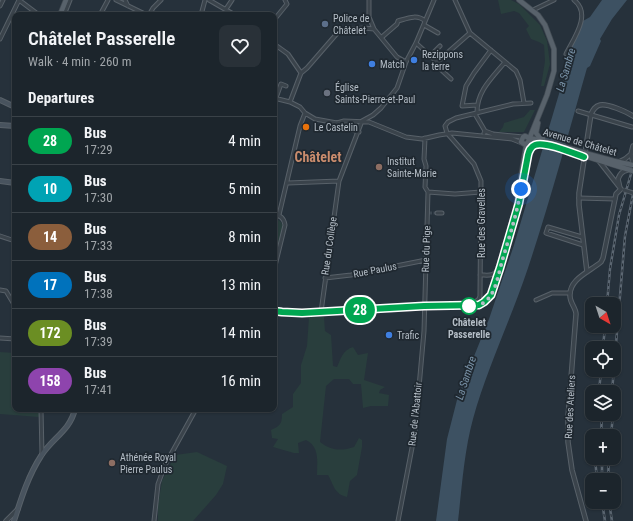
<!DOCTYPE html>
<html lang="en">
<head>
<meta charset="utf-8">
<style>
	body { margin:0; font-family:"Roboto Condensed",sans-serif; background:#293138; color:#f1f3f6; height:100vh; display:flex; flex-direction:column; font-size:15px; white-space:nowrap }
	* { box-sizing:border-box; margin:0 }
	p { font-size:13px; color:#a0a5a9 }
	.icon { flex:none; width:22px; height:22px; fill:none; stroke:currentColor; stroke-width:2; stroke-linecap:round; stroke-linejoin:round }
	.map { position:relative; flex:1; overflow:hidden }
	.sheet { position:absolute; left:12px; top:12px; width:265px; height:400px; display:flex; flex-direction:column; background:#1c252c; border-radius:8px; box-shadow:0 1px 3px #0004,0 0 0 1px #3a4248 }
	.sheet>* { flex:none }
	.badge { padding:0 8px; border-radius:13px; font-size:14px; line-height:26px }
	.needle { width:26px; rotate:141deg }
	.buttons { position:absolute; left:585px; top:297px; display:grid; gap:8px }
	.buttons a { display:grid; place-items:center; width:36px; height:36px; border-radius:8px; background:#1c252c; box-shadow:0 1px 3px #0004,0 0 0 1px #3a4248; font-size:20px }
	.you { position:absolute; width:20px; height:20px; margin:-10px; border:3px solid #fff; border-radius:50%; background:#1a73e8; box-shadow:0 0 0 6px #1a73e833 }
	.map>.badge { position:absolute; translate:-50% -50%; box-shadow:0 0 0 2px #fff }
	h2 { padding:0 16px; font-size:15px; line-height:36px }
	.round { display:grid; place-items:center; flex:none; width:42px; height:42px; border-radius:8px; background:#293138 }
	.headline { display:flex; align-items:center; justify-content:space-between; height:68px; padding:0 16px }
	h1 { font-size:19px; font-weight:600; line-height:30px }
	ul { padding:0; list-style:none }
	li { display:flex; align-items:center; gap:12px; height:48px; padding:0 16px; border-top:1px solid #3a4248 }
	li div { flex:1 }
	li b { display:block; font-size:15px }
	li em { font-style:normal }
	li .badge { min-width:44px; font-weight:700; text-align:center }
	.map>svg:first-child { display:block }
	.green { fill:#293e3d }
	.water { fill:#3d5162 }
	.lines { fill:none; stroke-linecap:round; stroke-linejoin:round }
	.minor-tunnel { stroke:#3b4650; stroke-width:3; stroke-dasharray:3 1.5; stroke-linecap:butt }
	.minor-casing { stroke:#586169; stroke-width:5 }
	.tertiary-casing { stroke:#586169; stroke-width:5.5 }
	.secondary-casing { stroke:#586169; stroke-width:6 }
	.primary-casing { stroke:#434c54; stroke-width:6 }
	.minor { stroke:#3a434b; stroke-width:3 }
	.tertiary { stroke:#3a434b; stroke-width:3.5 }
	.secondary { stroke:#48535e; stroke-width:4 }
	.primary { stroke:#58626b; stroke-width:4.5 }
	.rail-casing { stroke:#5c6772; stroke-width:2.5 }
	.rail { stroke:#1f2830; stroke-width:1; stroke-dasharray:3; stroke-linecap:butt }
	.minor-bridge-casing { stroke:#586169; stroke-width:5; stroke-linecap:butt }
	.primary-bridge-casing { stroke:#434c54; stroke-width:6; stroke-linecap:butt }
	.minor-bridge { stroke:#3a434b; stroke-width:3 }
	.primary-bridge { stroke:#58626b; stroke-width:4.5 }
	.line-casing { stroke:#fff; stroke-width:9 }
	.line { stroke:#00a651; stroke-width:6 }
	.walk { stroke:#b5bec7; stroke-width:4; stroke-dasharray:0 7.2 }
	.service-dot { fill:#5c6f8a; stroke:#1f2830; stroke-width:1.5 }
	.shop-dot { fill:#3f7fe0; stroke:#1f2830; stroke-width:1.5 }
	.worship-dot { fill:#6b7280; stroke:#1f2830; stroke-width:1.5 }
	.food-dot { fill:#e8710a; stroke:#1f2830; stroke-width:1.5 }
	.education-dot { fill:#8d6e63; stroke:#1f2830; stroke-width:1.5 }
	.stop-dot { fill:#fff; stroke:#00a651; stroke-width:2 }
	.labels { text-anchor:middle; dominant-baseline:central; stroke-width:3.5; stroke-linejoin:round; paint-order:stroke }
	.poi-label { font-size:10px; fill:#b5bec7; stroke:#1f2830; text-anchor:start }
	.street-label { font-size:10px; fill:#b5bec7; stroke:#1f2830 }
	.stop-label { font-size:10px; font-weight:bold; fill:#b5bec7; stroke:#1f2830 }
	.water-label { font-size:11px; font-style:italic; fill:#7992a7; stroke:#1f2830 }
	.district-label { font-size:14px; font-weight:bold; fill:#ca8c6d; stroke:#1f2830 }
</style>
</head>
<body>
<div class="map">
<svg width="633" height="521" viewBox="0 0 633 521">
	<rect width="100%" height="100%" fill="#26313b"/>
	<path class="green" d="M498,0H511L519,4L540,25L547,41L550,64L544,86H541L545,61L544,45L539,42L531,39L526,29L529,26L519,13L514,11L501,14Z
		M530,110H535L524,132H499L503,127L504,123L524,117Z
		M274,219H277L281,222L283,226L274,264Z
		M309,317H324L325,331L331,335L333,366L337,367C341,358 343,350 353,347L358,355L368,353L364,380L385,387L380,390L379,393L389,395L388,406H371L363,408L361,384H353L349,379H334L326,386L320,442C331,451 342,451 354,447L359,438L362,440V447L357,475L350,481L347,497C334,494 334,485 328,475H317C317,462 320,447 306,440L298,443L299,453H294L273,447L278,439L272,438L271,430C280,426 282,424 282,414L293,407V394L301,383V365L307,346Z
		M0,352L15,353V409H39V417L0,414Z
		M197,452L227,466L223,484L216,495L193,521H158V505L162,481L175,455Z"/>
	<path class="water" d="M602,0H627L612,19L600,39L601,41L590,66L587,68C568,135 550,202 528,268C511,319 487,368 473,419C464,452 462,487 458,521H436L447,439L458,396L489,319L514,245L567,67L565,60L583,21L590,17Z"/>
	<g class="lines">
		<path class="minor-tunnel" d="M429,213H437"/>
		<defs>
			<path id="minor" d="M116,0L147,15
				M125,0L128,6
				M209,0L235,15
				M369,0V17L374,29L397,57L406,62
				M455,0L470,33L516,71L520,80L524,103
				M0,6L3,0
				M226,9L232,0
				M533,10L554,0
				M64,15L70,0
				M100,15L108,0
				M149,15L153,8L161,0
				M201,15L205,0
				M274,20L287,4L285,0
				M424,25L438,33
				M382,37L397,24L398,21C408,18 417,14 425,21
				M0,39L19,0L39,15
				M416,43L437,62
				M274,44L288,54L301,73L290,102
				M566,54C574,38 592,14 574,0
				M430,56L440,46
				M437,62L470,33
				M437,62V66L451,79
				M301,73L307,68L340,30L364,28L374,29
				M274,98L290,102L300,107L305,113L315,119L337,123L344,121L369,122L406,137L422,139L439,135L452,133L512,139L522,143
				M276,98L281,84L286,86
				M477,105L462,106L466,86L474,73L491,50
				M578,111L632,127
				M477,112C477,91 492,78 505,62
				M475,114L485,131L484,133
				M362,121L373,115L381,108L397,88L406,62L416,43L434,0
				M337,123L342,127L359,132
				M485,131L493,134L523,137
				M447,133L474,164L481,181L480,296L479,299L474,303L468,304
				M447,133L445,126L448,122L456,118L513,104L531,103
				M425,138L424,159L426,166L425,187L428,192
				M288,183L339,181
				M428,192L455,194L481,192
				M579,198L615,199
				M437,213H442
				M274,215C280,215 284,218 285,225L274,270
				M279,215L300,126L305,113
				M0,236L15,241
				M582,237L548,227L546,233L583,245
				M480,275C488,275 494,277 498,269
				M325,278L351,275L426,260
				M0,290L6,291L15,306
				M536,300L552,293H570
				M321,312L339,181L362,121
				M0,338L15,339
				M41,409L42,455
				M154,521L158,484L165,465L196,409
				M398,521L415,432L424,331L428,192"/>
			<path id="tertiary" d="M633,146L631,154L633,163
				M599,161L621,189
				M619,162L625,159L631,154
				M620,188L618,179C620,174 622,171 628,170
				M587,272L579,205V193L591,114C593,110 595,106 600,105C607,103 627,112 633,116
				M6,521L18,509
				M586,521L572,470L568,442V417L576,314C576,308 570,303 570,296C569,279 589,272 601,262L603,258L616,194L621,189"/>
			<path id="secondary" d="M0,100L15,107
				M0,125L15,126
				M0,181L15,183
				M14,521C21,499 28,476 41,456C52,438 70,431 75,409"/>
			<path id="primary" d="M60,15L66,0
				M538,123L536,133L539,137L543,139
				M588,154L614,161L633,165
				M582,156L534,142L524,144L521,142L523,137L525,136L529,138L551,143L582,152
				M588,157L630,170
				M527,161C528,151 530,146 540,144
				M274,311L282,312L302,313L424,306H475L484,302L491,295L500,268L514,219L526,147L547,95L554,71V49L545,25L538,15L519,0"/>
		</defs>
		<use href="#minor" class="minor-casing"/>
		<use href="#tertiary" class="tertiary-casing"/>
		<use href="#secondary" class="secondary-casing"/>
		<use href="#primary" class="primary-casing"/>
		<use href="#minor" class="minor"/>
		<use href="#tertiary" class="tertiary"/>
		<use href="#secondary" class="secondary"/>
		<use href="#primary" class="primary"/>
		<defs>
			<path id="rail" d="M607,304L610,269L619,215L633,167
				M603,348L605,326
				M599,392L601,370
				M612,392L625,236L633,194
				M614,402L615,386
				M601,436L602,414
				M611,436L613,414
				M595,458L597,480
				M602,458V474
				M608,480L609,458
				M602,502L605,521
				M609,502L612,521"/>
		</defs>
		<use href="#rail" class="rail-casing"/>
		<use href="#rail" class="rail"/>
		<defs>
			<path id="minor-bridge" d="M624,190L633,193"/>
			<path id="primary-bridge" d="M582,152L588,154
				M582,156L588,157
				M630,170L633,171"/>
		</defs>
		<use href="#minor-bridge" class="minor-bridge-casing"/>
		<use href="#primary-bridge" class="primary-bridge-casing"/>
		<use href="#minor-bridge" class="minor-bridge"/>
		<use href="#primary-bridge" class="primary-bridge"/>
	</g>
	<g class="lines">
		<defs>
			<path id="line" d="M274,311L282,312L302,313L424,306L479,305L484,302L491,295L500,268L519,203L528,155C529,151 530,147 535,145C545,141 573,153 584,157"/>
		</defs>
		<use href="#line" class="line-casing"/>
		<use href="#line" class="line"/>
		<path class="walk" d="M469,306C474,307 483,305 488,299C497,289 499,271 503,258C510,235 517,213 521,189"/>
	</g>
	<circle class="service-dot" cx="325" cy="24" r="4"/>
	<g class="shop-dot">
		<circle cx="414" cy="60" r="4"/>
		<circle cx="372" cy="64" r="4"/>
		<circle cx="389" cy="335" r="4"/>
	</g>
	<circle class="worship-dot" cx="327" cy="93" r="4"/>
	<circle class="food-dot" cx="306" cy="127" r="4"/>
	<g class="education-dot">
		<circle cx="379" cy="167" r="4"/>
		<circle cx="112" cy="463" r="4"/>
	</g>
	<circle class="stop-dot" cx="469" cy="306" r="8"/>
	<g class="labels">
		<g class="poi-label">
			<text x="333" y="18">Police de<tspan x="333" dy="12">Châtelet</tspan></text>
			<text x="422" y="54">Rezippons<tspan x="422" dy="12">la terre</tspan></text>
			<text x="380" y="64">Match</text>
			<text x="335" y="87">Église<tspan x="335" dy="12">Saints-Pierre-et-Paul</tspan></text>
			<text x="314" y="127">Le Castelin</text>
			<text x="387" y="161">Institut<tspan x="387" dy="12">Sainte-Marie</tspan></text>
			<text x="397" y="335">Trafic</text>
			<text x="120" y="457">Athénée Royal<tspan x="120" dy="12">Pierre Paulus</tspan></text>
		</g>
		<g class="street-label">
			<text transform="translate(580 142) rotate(16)">Avenue de Châtelet</text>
			<text transform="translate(481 223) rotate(-90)">Rue des Gravelles</text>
			<text transform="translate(329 246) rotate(-82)">Rue du Collège</text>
			<text transform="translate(426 249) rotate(-88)">Rue du Pige</text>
			<text transform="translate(375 270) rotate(-11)">Rue Paulus</text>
			<text transform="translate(570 407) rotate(-87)">Rue des Ateliers</text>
			<text transform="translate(415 414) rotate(-84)">Rue de l'Abattoir</text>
		</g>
		<g class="stop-label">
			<text x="469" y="322">Châtelet<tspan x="469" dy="12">Passerelle</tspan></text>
		</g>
		<g class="water-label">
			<text transform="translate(566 70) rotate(-74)">La Sambre</text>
			<text transform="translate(466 378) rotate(-72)">La Sambre</text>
		</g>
		<g class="district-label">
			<text x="318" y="157">Châtelet</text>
		</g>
	</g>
</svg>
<div class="buttons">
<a><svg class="needle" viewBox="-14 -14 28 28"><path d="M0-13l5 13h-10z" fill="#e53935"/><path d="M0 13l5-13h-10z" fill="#a0a5a9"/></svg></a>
<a><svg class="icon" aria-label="locate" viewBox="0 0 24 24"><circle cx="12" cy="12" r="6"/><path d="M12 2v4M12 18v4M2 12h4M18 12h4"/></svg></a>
<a><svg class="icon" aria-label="layers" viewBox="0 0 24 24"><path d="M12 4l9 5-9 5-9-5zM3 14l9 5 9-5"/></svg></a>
<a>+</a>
<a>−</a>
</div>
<div class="you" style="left:521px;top:189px"></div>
<b class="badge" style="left:360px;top:310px;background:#00a651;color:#fff">28</b>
<section class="sheet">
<div class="headline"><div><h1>Châtelet Passerelle</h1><p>Walk · 4 min · 260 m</p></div><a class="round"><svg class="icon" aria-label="heart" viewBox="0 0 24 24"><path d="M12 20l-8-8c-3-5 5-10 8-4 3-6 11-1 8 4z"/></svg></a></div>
<h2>Departures</h2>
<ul>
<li><span class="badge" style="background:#00a651;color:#fff">28</span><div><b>Bus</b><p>17:29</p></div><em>4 min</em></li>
<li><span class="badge" style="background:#00a3b4;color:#fff">10</span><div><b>Bus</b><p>17:30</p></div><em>5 min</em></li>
<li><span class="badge" style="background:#8b5e3c;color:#fff">14</span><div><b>Bus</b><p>17:33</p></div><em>8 min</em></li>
<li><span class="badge" style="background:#0072bc;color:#fff">17</span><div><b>Bus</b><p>17:38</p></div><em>13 min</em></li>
<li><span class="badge" style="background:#6b8e23;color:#fff">172</span><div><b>Bus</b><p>17:39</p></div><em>14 min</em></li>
<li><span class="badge" style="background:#8e44ad;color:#fff">158</span><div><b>Bus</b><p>17:41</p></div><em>16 min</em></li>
</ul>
</section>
</div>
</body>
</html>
